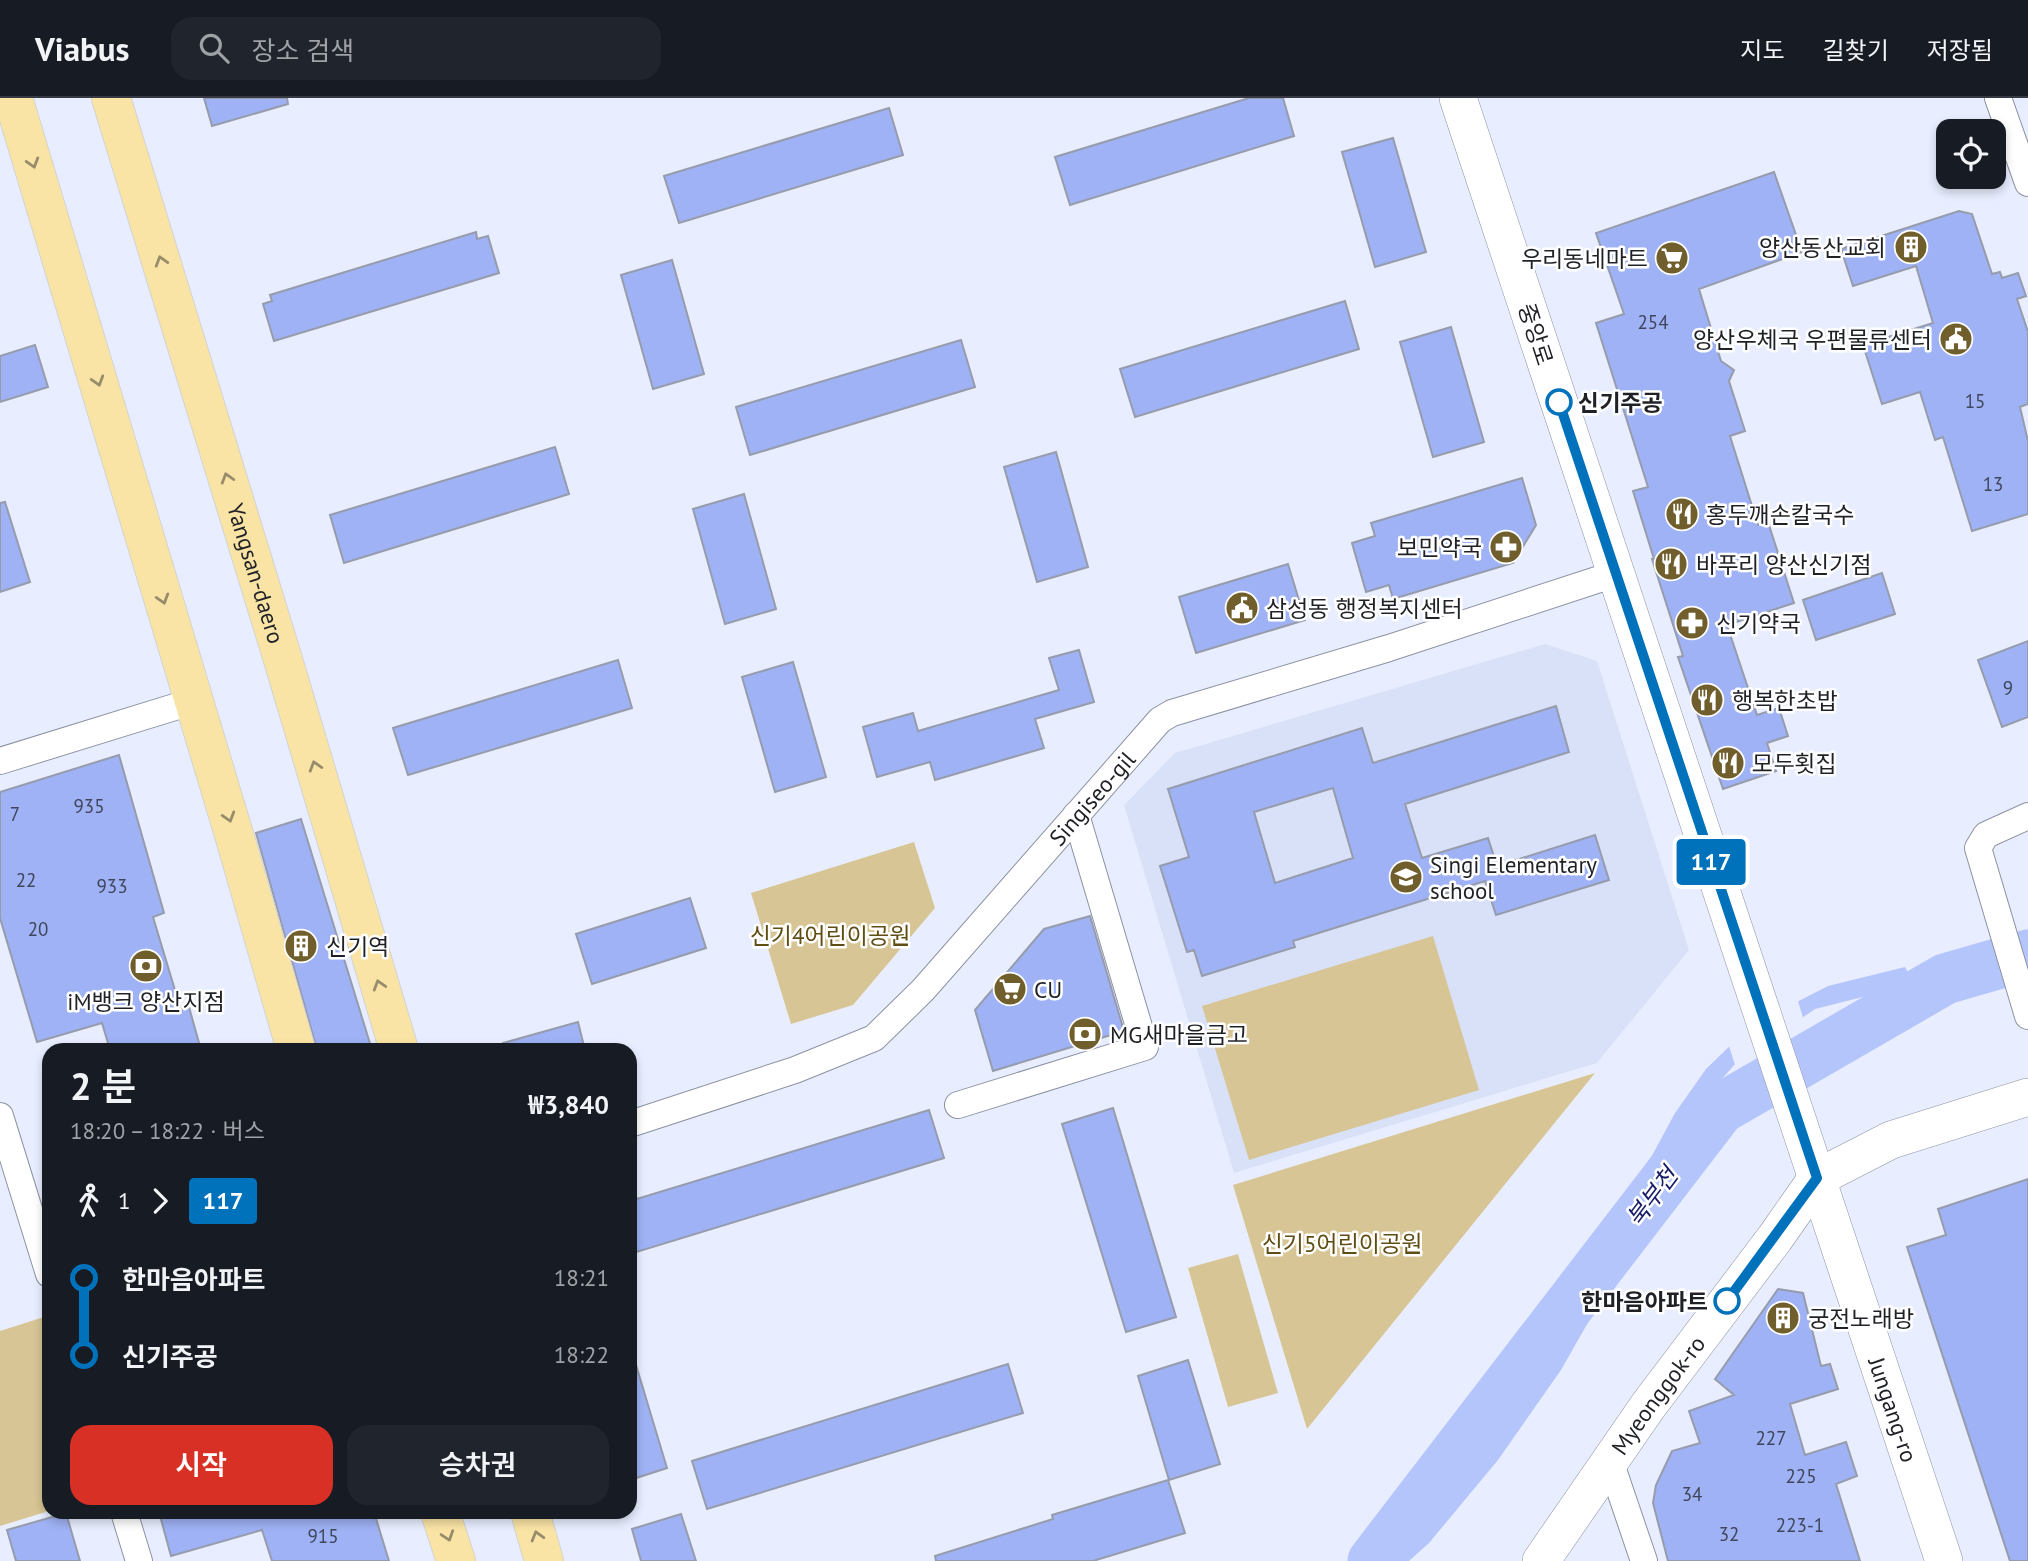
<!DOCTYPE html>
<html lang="ko">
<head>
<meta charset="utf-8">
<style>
	body { margin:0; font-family:"PT Sans","Noto Sans KR",sans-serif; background:#20242c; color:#f1f3f6; height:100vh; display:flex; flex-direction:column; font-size:26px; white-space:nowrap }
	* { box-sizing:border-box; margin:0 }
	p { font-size:23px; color:#9ea1a6 }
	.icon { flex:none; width:38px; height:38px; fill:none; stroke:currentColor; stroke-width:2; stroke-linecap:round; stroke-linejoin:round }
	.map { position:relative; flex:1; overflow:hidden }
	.side { position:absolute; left:42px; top:945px; width:595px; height:476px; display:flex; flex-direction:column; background:#171b24; border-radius:21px; box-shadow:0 4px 10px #0003 }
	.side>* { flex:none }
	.badge { padding:0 14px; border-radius:5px; font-size:24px; line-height:46px }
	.controls { position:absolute; left:1936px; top:21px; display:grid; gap:14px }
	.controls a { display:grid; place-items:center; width:70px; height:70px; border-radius:14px; background:#171b24; box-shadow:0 4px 10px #0003; font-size:35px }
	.map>.badge { position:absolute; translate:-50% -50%; box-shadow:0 0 0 4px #fff }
	.legs { display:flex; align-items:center; gap:10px; height:77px; padding:0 28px; font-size:23px }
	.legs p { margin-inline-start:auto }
	.headline { display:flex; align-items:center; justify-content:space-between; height:119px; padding:0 28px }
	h1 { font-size:38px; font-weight:600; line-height:52px }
	.primary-button { display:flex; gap:14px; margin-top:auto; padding:14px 28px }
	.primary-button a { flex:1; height:80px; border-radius:21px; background:#d93025; color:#fff; font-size:28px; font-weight:600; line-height:80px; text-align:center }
	.primary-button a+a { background:#20242c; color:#f1f3f6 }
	ul { padding:0 28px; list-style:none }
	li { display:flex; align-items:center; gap:24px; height:77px; font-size:26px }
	li i { display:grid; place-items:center; width:10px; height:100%; margin:0 9px; background:currentColor }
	li i::after { content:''; width:18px; height:18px; margin:-9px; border:5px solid; border-radius:50%; background:#171b24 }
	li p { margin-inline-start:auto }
	li:first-child i { background:linear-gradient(#0000 50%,currentColor 0) }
	li:last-child i { background:linear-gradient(currentColor 50%,#0000 0) }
	header { display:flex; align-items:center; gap:42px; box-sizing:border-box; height:98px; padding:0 35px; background:#171b24; border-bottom:2px solid #363941 }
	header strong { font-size:33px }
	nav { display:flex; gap:38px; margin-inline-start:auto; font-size:24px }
	.search { width:490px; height:63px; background:#20242c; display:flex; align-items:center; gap:18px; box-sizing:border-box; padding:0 24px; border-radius:21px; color:#9ea1a6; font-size:26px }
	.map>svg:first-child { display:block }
	.built { fill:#d9e1f9 }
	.green { fill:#d7c595 }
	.water { fill:#b4c5fb }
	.pier { fill:#e8eeff }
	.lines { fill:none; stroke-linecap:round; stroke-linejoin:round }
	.river { stroke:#b4c5fb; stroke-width:51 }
	.building { fill:#9eb2f5; stroke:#969cab; stroke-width:2; fill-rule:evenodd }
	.street-casing { stroke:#8d92a1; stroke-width:28 }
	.secondary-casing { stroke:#8d92a1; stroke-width:38 }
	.primary-casing { stroke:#d2d3d4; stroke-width:40 }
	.street { stroke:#fff; stroke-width:26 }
	.secondary { stroke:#fff; stroke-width:37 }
	.primary { stroke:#fae4a5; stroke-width:38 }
	.oneway { stroke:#978c6c }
	.line-1-casing { stroke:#fff; stroke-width:16 }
	.line-1 { stroke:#0072bc; stroke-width:10 }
	.stop-1-dot { fill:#fff; stroke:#0072bc; stroke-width:3.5 }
	.labels { text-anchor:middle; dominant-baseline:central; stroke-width:5; stroke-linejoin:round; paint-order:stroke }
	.number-label { font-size:19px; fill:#3f455a }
	.poi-label { font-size:23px; fill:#1f2127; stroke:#fff; text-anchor:start }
	.street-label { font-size:23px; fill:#1f2127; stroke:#fff }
	.stop-label { font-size:23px; font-weight:bold; fill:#1f2127; stroke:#fff; text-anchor:start }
	.park-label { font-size:23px; fill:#604d14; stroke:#fff }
	.water-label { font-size:24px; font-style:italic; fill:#161c67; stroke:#fff }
</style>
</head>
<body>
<header>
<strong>Viabus</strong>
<div class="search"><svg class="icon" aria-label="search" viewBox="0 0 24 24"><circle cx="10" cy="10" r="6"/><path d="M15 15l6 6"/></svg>장소 검색</div>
<nav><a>지도</a><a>길찾기</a><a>저장됨</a></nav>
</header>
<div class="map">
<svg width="2028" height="1463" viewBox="0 0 2028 1463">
	<rect width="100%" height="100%" fill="#e8eeff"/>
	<path class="built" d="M1545,546L1597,563L1689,852L1597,965L1234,1075L1124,707L1175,655Z"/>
	<path class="green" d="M914,744L935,810L853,907L791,926L751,795Z
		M1433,838L1479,992L1249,1062L1202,908Z
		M1595,975L1307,1331L1233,1087Z
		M1238,1156L1278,1295L1228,1309L1188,1170Z
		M44,1219L49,1237V1413L0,1428V1233Z"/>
	<path class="water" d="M1905,869L1914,886L1815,911L1736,965L1705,1000L1671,1044L1654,1086L1649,1117L1561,1272L1498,1362L1429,1445L1409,1463H1374L1416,1411L1500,1318L1565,1228L1602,1168L1648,1065L1675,1015L1706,971L1735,943L1789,908L1828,888Z"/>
	<path class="pier" d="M1797,900L1804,923L1736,970L1728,945Z"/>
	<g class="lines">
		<path class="river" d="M1373,1463L1720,1011L1945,881L2028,857"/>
	</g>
	<path class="building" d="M204,0H287L288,6L212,28Z
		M1249,0H1283L1294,38L1070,107L1055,59Z
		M889,10L903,57L679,125L664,78Z
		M1393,40L1426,154L1375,169L1342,54Z
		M1774,74L1802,154L1699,191L1721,263L1734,272L1729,283L1745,333L1730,338L1758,427L1768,424L1794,505L1727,527L1757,617L1779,610L1788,638L1767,645L1776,673L1723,691L1678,559L1683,558L1652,461H1654L1633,393L1648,389L1596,225L1624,216L1596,135Z
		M1959,113L1972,116L1992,176L2000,174L2002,180L2018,175L2026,198L2017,201L2028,234V306L2020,309L2028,343V416L1972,433L1943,339L1935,342L1920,294L1882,306L1863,247L1933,225L1916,168L1853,188L1841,151Z
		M476,134L477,141L488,138L499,175L274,243L263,206L272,203L270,197Z
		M672,162L704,276L653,291L621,177Z
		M1345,203L1359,251L1135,319L1120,271Z
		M1451,229L1484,344L1433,359L1400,244Z
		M961,242L975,289L750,357L736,309Z
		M35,247L48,289L0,304V258Z
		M555,349L569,396L344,465L330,417Z
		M1056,354L1088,469L1037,484L1004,369Z
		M1522,380L1536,427L1513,465L1393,501L1389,487L1366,494L1352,445L1375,438L1371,425Z
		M744,396L776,511L725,526L693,411Z
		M5,404L30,484L0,494V405Z
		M1288,466L1305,522L1196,555L1179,499Z
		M1882,475L1895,516L1816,542L1803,502Z
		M2028,543V619L2002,629L1978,562Z
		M1079,552L1094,604L1035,621L1044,650L935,682L930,664L877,679L863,629L913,615L918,633L1059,592L1049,560Z
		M618,562L632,610L408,677L393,630Z
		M793,564L826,679L775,694L742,579Z
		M1556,608L1569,654L1405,706L1422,760L1488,740L1497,768L1595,737L1609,782L1496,817L1485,783L1293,843L1295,849L1202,878L1194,852L1187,854L1160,768L1189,759L1168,691L1362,630L1373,665ZM1333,690L1353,760L1275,785L1254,714Z
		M119,657L164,815L153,819L181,912L189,909L201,952H110L102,925L37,944L0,820V694Z
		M301,721L372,952H317L256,735Z
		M690,800L706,850L592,886L576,836Z
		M1090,818L1124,933L993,973L975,912L1044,831Z
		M578,924L585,952H504L503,945Z
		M1113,1010L1176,1219L1126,1234L1062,1026Z
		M929,1012L944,1060L630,1156V1103Z
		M2028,1081V1463H2010L1907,1149L1946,1137L1938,1111Z
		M1778,1191L1803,1195L1821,1268L1830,1266L1838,1291L1790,1306L1805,1357L1846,1344L1857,1378L1836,1386L1860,1463H1668L1653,1405L1656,1387L1672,1353L1700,1345L1689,1313L1734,1297L1715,1281Z
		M1188,1262L1220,1366L1169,1382L1138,1278Z
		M1008,1266L1023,1315L707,1411L692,1363Z
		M636,1267L667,1370L630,1382V1268Z
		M1168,1382L1185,1435L1093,1463H936L935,1458L1053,1421L1052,1417Z
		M159,1414H374L389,1463H272L262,1432L171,1458Z
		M66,1415L80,1463H16L7,1432Z
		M681,1416L696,1463H641L632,1431Z"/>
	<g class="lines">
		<defs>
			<g id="street">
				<path d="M1998,0L2028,85"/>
				<path d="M0,663L194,603"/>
				<path d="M2028,718L1986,737L1978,750L2028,918"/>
				<path d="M958,1007L1145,949L1076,717"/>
				<path d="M0,1018L49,1176"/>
				<path id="s1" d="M630,1026L795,972L874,940L923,892L1160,622L1172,615L1389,550L1615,476"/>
				<path d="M1610,1363L1644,1463"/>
				<path d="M124,1414L139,1463"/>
			</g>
			<g id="secondary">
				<path id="s2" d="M1458,0L1944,1463"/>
				<path id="s3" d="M1541,1463L1648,1308L1775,1140L1817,1080L1891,1042L2028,999"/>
			</g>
			<g id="primary">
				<path d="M13,0L235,740L296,952"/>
				<path id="s4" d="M111,0L284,565L399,952"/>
				<path d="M440,1414L456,1463"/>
				<path d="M530,1414L544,1463"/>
			</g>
		</defs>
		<use href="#street" class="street-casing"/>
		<use href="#secondary" class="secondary-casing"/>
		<use href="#primary" class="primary-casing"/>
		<use href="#street" class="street"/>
		<use href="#secondary" class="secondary"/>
		<use href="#primary" class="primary"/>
	</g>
	<defs><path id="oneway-chevron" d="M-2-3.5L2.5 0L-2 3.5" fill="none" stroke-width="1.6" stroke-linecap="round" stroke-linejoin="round" transform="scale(1.75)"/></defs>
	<g class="oneway">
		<use href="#oneway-chevron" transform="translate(33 65) rotate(73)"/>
		<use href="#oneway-chevron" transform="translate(161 163) rotate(-107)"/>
		<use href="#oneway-chevron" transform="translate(98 283) rotate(73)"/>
		<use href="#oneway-chevron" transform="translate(227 380) rotate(-107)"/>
		<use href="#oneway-chevron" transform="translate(163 501) rotate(73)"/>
		<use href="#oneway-chevron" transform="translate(315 668) rotate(-107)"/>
		<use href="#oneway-chevron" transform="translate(229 719) rotate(73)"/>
		<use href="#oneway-chevron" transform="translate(379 887) rotate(-107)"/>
		<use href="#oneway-chevron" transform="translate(448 1438) rotate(72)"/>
		<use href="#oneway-chevron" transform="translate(537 1438) rotate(-106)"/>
	</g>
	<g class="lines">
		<defs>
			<path id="line-1" d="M1559,304L1817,1080L1727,1203"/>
		</defs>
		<use href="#line-1" class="line-1-casing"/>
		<use href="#line-1" class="line-1"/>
	</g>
	<defs>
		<symbol id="building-disc" viewBox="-11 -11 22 22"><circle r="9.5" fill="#705f2d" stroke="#fff"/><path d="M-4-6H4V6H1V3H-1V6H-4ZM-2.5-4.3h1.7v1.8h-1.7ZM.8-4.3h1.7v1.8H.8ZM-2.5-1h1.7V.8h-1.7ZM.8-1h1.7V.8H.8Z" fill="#fff"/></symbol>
		<symbol id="supermarket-disc" viewBox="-11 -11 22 22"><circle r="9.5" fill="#705f2d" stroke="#fff"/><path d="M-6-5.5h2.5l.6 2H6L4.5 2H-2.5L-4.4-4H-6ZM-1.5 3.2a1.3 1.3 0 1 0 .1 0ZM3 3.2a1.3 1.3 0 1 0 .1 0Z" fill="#fff"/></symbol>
		<symbol id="civic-disc" viewBox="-11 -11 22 22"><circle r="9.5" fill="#705f2d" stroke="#fff"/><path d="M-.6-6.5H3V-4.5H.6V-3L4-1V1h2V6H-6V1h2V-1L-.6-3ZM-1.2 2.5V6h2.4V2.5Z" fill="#fff"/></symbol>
		<symbol id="restaurant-disc" viewBox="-11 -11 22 22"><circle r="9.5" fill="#705f2d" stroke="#fff"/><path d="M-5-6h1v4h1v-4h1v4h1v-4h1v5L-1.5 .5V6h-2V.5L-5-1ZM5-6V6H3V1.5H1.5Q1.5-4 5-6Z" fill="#fff"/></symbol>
		<symbol id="pharmacy-disc" viewBox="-11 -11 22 22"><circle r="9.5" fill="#705f2d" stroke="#fff"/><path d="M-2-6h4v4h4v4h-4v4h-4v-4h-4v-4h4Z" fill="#fff"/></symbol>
		<symbol id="school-disc" viewBox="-11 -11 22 22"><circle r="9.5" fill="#705f2d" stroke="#fff"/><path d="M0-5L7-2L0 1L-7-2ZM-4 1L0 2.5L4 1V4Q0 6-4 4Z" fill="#fff"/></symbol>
		<symbol id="bank-disc" viewBox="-11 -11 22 22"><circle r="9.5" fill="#705f2d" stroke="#fff"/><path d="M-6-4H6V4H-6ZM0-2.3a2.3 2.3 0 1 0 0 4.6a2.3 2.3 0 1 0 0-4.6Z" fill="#fff"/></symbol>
	</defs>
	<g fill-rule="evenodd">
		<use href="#building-disc" x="1892" y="130" width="38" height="38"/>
		<use href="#supermarket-disc" x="1653" y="141" width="38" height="38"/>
		<use href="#civic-disc" x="1937" y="222" width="38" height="38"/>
		<use href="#restaurant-disc" x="1663" y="397" width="38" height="38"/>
		<use href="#pharmacy-disc" x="1487" y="430" width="38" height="38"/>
		<use href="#restaurant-disc" x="1652" y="447" width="38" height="38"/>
		<use href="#civic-disc" x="1223" y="491" width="38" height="38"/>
		<use href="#pharmacy-disc" x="1673" y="506" width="38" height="38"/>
		<use href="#restaurant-disc" x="1688" y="583" width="38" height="38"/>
		<use href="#restaurant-disc" x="1709" y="646" width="38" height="38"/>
		<use href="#school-disc" x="1387" y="760" width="38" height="38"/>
		<use href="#building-disc" x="282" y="829" width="38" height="38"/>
		<use href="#bank-disc" x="127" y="849" width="38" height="38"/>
		<use href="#supermarket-disc" x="991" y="872" width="38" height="38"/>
		<use href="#bank-disc" x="1066" y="917" width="38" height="38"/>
		<use href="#building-disc" x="1764" y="1201" width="38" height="38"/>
	</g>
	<g class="stop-1-dot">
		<circle cx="1559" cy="304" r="12"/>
		<circle cx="1727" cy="1203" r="12"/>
	</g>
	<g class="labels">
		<g class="number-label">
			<text x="1653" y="224">254</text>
			<text x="1975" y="303">15</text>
			<text x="1993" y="386">13</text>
			<text x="2008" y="590">9</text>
			<text x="89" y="708">935</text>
			<text x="15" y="716">7</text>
			<text x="26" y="782">22</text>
			<text x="112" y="788">933</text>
			<text x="38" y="831">20</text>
			<text x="1771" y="1340">227</text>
			<text x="1801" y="1378">225</text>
			<text x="1692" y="1396">34</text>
			<text x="1800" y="1427">223-1</text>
			<text x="1729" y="1436">32</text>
			<text x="323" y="1438">915</text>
		</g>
		<g class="poi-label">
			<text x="1886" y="149" text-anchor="end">양산동산교회</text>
			<text x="1648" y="160" text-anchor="end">우리동네마트</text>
			<text x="1932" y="241" text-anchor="end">양산우체국 우편물류센터</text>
			<text x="1706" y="416">홍두깨손칼국수</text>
			<text x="1482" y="449" text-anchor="end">보민약국</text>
			<text x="1696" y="466">바푸리 양산신기점</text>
			<text x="1266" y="510">삼성동 행정복지센터</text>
			<text x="1716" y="525">신기약국</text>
			<text x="1732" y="602">행복한초밥</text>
			<text x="1752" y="665">모두횟집</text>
			<text x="1430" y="766">Singi Elementary<tspan x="1430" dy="26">school</tspan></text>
			<text x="326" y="848">신기역</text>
			<text x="1034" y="891">CU</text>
			<text x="146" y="903" text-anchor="middle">iM뱅크 양산지점</text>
			<text x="1110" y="936">MG새마을금고</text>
			<text x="1808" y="1220">궁전노래방</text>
		</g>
		<g class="street-label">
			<text transform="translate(1536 236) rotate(72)">중앙로</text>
			<text stroke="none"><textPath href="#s4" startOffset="497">Yangsan-daero</textPath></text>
			<text stroke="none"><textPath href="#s1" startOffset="583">Singiseo-gil</textPath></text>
			<text stroke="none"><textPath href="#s3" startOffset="203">Myeonggok-ro</textPath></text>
			<text stroke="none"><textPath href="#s2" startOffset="1382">Jungang-ro</textPath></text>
		</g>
		<g class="stop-label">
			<text x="1578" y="304">신기주공</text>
			<text x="1708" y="1203" text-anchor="end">한마음아파트</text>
		</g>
		<g class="park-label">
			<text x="830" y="837">신기4어린이공원</text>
			<text x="1342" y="1145">신기5어린이공원</text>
		</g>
		<g class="water-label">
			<text transform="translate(1652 1099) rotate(-53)">북부천</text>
		</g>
	</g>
</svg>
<div class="controls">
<a><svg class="icon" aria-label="locate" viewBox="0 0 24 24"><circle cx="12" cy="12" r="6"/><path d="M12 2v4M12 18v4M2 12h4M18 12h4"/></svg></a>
</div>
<b class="badge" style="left:1711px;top:764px;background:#0072bc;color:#fff">117</b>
<section class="side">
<div class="headline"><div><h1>2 분</h1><p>18:20 – 18:22 · 버스</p></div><b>₩3,840</b></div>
<div class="legs"><svg class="icon" aria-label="walk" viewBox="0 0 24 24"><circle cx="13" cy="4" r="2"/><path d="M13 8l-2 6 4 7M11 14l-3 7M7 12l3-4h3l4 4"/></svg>1<svg class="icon" aria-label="forward" viewBox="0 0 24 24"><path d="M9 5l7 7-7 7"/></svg><b class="badge" style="background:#0072bc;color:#fff">117</b></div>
<ul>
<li><i style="color:#0072bc"></i><b>한마음아파트</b><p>18:21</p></li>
<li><i style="color:#0072bc"></i><b>신기주공</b><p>18:22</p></li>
</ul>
<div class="primary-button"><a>시작</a><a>승차권</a></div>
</section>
</div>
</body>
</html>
